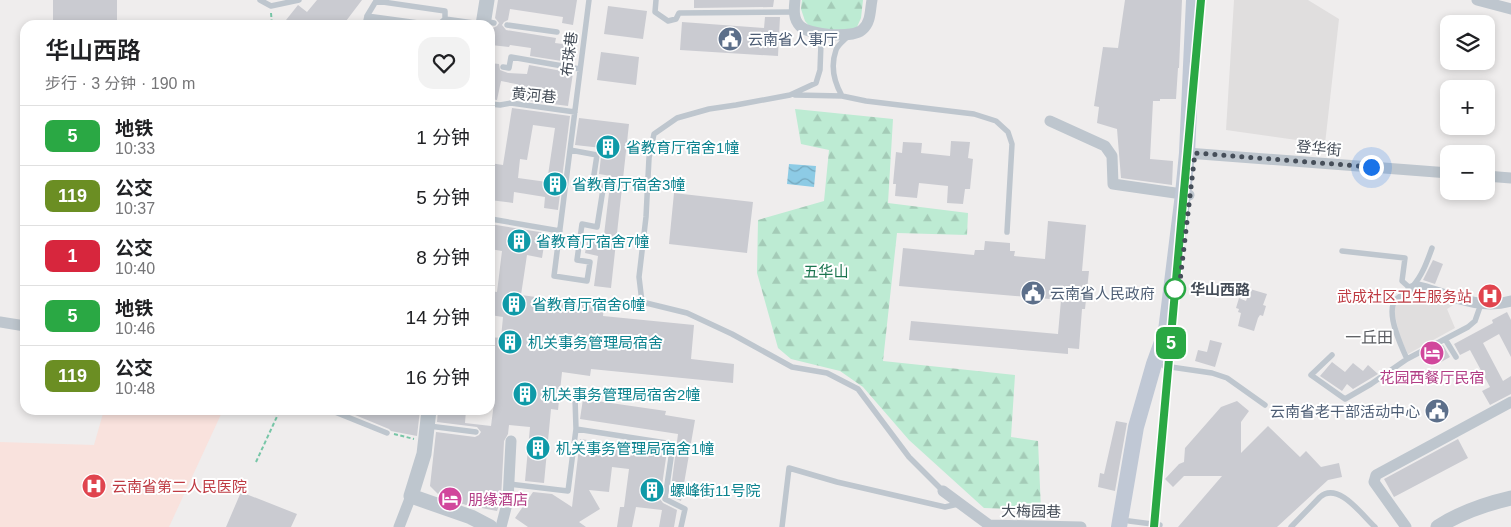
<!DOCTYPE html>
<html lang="zh">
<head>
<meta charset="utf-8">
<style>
	body { margin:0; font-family:Arial,"Noto Sans SC",sans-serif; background:#f2f2f2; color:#202124; height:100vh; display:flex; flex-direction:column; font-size:19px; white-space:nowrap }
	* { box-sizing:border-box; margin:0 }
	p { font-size:16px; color:#757577 }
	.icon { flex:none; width:28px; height:28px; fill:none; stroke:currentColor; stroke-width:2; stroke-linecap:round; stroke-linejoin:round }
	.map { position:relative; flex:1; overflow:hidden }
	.details { position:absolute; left:20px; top:20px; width:475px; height:395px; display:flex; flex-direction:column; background:#fff; border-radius:15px; box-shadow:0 2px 8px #0003 }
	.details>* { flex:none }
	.badge { padding:0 10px; border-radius:8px; font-size:18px; line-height:32px }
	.buttons { position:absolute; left:1440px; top:15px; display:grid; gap:10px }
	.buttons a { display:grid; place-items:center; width:55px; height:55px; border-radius:10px; background:#fff; box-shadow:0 2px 8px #0003; font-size:25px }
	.you { position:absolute; width:25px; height:25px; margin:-12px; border:4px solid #fff; border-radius:50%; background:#1a73e8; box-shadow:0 0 0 8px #1a73e833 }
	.map>.badge { position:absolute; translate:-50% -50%; box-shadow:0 0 0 2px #fff }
	.round { display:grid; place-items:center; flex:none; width:52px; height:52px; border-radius:15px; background:#f2f2f2 }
	.head { display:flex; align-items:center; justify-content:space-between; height:85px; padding:0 25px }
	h1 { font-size:24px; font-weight:600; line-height:38px }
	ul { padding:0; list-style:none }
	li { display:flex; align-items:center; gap:15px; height:60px; padding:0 25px; border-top:1px solid #e0e0e0 }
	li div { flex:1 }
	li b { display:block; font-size:19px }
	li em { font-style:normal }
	li .badge { min-width:55px; font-weight:700; text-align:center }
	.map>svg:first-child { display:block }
	.education { fill:#e0dede }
	.medical { fill:#f9e2dd }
	.forest { fill:url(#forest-firs) }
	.water { fill:url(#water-waves) }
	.building { fill:#cacbd1; fill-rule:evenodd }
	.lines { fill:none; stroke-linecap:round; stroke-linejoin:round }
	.path { stroke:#77c6a7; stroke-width:2; stroke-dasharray:4 2.5; stroke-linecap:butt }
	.service { stroke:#bec6ce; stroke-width:5.5 }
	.minor { stroke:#bec6ce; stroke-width:11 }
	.tertiary { stroke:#bec6ce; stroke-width:15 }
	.secondary { stroke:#c0c8d5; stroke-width:16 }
	.line-casing { stroke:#fff; stroke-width:11 }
	.line { stroke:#2aa844; stroke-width:8 }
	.walk { stroke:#464e59; stroke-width:5; stroke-dasharray:0 9 }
	.stop-dot { fill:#fff; stroke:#2aa844; stroke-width:2.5 }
	.labels { text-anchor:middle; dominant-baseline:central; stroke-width:4; stroke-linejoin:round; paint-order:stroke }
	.service-label { font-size:15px; fill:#4e5e75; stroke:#fff; text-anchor:start }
	.street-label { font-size:15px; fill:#464e59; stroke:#fff }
	.culture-label { font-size:15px; fill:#0d838f; stroke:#fff; text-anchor:start }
	.park-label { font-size:15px; fill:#1c7550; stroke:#fff }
	.stop-label { font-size:15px; font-weight:bold; fill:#464e59; stroke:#fff; text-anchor:start }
	.health-label { font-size:15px; fill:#be3a42; stroke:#fff; text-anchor:end }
	.hotel-label { font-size:15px; fill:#b23c85; stroke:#fff }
	.neighbourhood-label { font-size:16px; fill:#5a5c61; stroke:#fff }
</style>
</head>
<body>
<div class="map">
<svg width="1511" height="527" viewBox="0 0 1511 527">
	<defs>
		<pattern id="forest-firs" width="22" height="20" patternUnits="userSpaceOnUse" patternTransform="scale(1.25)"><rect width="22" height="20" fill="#bdebd3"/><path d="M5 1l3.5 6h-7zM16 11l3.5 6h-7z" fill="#a4cbb7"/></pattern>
		<pattern id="water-waves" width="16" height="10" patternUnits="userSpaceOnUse" patternTransform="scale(1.25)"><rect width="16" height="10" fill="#8dcbe5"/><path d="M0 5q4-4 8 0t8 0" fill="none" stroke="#75a7bd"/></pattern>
	</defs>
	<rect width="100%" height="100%" fill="#efeded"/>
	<path class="education" d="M1234,0H1308L1339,19L1325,144L1226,130Z
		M1419,289L1458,302L1447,309L1455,328L1408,354L1400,338L1395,315V303Z"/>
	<path class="medical" d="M104,410H223L169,527H0V442L94,445Z"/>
	<path class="forest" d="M802,0H863L861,18L857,27L849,32L811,28L805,21L801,9Z
		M795,109L893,119L888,203L968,213L967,235L897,233L883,361L1015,375L1011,437L1038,441L1041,510L984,508L909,440L863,387L840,371L791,359L778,348L757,273L758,220L824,201L829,150L801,144Z"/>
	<path class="water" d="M789,164L816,166L814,187L787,184Z"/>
	<path class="building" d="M53,0H117V25H53Z
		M317,0H362L343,25H282L298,5L307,12Z
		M498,0H577L573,25L562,23L563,17L510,9L508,20L504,22L502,25L506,30L556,38L555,43L571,45L568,62L530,56L531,48L510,45L509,47L491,45L493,28L497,26L499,23L495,18Z
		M694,0H774L773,7L694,8Z
		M1125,0H1182L1179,68H1178L1176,99H1160V101H1153L1150,159L1173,161L1172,185L1121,178L1117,129L1097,123L1099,107L1094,106L1103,47L1118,48Z
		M608,6L647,11L643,39L604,34Z
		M765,17H780L778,56L680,50L682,22L764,28Z
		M601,52L639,57L636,85L597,80Z
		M490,63L499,64L500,70L508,73L527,74L529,65L573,73L568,106L514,99L516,84L501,81L497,100L490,99Z
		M512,108L570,116L558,210L544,208L545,197L514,192L513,203L490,200V163L503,165ZM533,125L555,128L547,182L518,178L520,159L527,160Z
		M579,118L629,124L611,288L594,286L598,256L585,253L589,233L604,235L611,176L599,174L602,148L575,145Z
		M951,141L970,142L968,158L973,159L970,189H965L963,204L947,203L948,186L919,183L917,198L895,196L896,184H893L896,152L902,153L903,142L922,143L921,153L950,156Z
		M674,193L753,202L747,253L669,244Z
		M1048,221L1086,225L1082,271H1089L1085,309H1082L1079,349L1068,348V354L909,340L911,321L1058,334L1061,300L899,286L903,248L974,255L975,250H984L985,241L1010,243V251H1015L1014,256L1045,259Z
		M490,224L546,233L542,258L527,255L521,295L604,306L603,316L694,325L691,359L734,364L733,383L591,369L590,376L562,372L558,410L551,409L544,483L525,481L530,427L509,425L508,434L504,441L501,499L497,511L466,505L440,496L430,486L436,432L475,437L479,435L481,432L477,427L437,422L438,410H466L465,423L491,426L494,403H490V337L501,338L503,317L490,315V291L497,292L502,251L490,249Z
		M1433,260L1443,264L1435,284L1423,280Z
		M1250,289L1267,294L1263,305L1266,306L1263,316L1260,315L1258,318L1254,331L1238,326L1241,313L1238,312L1239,309L1236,308L1239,298L1246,301Z
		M1507,312L1511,320V357L1499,334L1483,343L1503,381L1511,376V394L1490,405L1482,391L1490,387L1470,350L1460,355L1454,344L1493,323L1492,320Z
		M1210,340L1222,343L1215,367L1195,361L1198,350L1207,352Z
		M1443,345L1450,357L1441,362L1435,350Z
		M1332,362L1345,372L1353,363L1363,371L1368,365L1378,374L1353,389L1347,384L1342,391L1320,376Z
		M583,399L666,411L665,415L695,420L681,501L670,496L678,434L580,419Z
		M1237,401L1249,411L1241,422V453L1268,426L1300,457L1306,451L1321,467L1339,463L1342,477L1328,480L1277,527H1178L1222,476H1184L1173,487L1165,479L1179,464L1184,462L1185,448L1221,407Z
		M343,410H420L417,436L391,431L389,429Z
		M1116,421L1127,423L1115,491L1098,487L1100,473L1104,474Z
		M580,439L667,451L660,499L663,503L677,510L674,527H659L662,510L636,507L632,527H617L620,507H624L629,469L612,467L609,492L589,490L600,509L579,522L586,527H528L515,518L533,492L552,494L572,507Z
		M1458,439L1468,458L1394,497L1384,479Z
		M241,492L297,514L291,527H226Z"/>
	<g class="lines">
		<path class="path" d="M271,13L272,25
			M394,434L414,439
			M256,462L280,410"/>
		<path class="service" d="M260,0L271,6L299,0
			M656,0L655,12L668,21L676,19L679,13L794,12
			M367,16L376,1L445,11V19
			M484,21L494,23
			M365,25L367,16L433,25
			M438,25L445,19L481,24
			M507,25L557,32
			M811,34L821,43L820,70L816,83L790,95L736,105L709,109L677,118L654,134L649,158L646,217L639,277L642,302L687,313L732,334L792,367L827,373L858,389L909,457L943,491
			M849,35C845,40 838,44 836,50C830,67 834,82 842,96L866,101L974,114L996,121L1008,132L1012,144L1007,232
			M503,67L509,68L511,57L580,69
			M795,95L842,96
			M490,104L500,105L511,103L575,112
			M570,150L597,155L593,181L604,183L597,227L582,224L577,260L590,262L587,281L554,276L589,0
			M491,219L560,231
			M1432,248C1427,262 1422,276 1412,287C1408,293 1398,295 1394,302C1387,316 1401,346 1407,359L1468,327L1475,321L1481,304
			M1342,251L1405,258L1402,281L1411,289
			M1445,339L1456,357
			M1332,355L1311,375L1345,399L1371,384L1407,359
			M1164,366L1212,373L1227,378L1265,405
			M575,398L576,429L673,444L665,499L685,509L681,527
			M330,410L387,433
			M429,426L476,432
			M509,484L568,491L576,429
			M1129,521L1160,525
			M782,527L789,468L837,482L945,507L958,504
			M1291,527L1320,497C1338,481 1362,515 1375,527"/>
		<path class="minor" d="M795,0C794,9 793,19 800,26C809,35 854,39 863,29C871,22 870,10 872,0
			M1477,0L1511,9
			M1050,121L1105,146L1112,156L1113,184L1189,195
			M1187,153L1449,173
			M1486,176L1511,178
			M1411,289L1419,287L1423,288C1451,296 1482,310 1511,301
			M0,322L25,326
			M943,491L989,525L1081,527
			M399,527L411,496
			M501,527L508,500L511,441
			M1406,527L1374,482L1376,475L1511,402"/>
		<path class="tertiary" d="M483,25L487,0
			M429,410L424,454L411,496L471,517L490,527
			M1438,527C1461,512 1485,504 1511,498"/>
		<path class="secondary" d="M1119,527L1136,427L1154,364L1166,331L1183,194L1187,153L1194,0"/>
	</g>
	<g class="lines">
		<defs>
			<path id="line" d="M1154,527L1201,0"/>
		</defs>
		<use href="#line" class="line-casing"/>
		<use href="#line" class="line"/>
		<path class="walk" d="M1175,289L1179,290L1195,153L1371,167"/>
	</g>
	<defs>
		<symbol id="civic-disc" viewBox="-11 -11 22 22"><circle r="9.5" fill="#5c6f8a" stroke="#fff"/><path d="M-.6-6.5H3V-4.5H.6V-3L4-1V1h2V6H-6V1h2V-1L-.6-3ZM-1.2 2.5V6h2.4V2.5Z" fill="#fff"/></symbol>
		<symbol id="building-disc" viewBox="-11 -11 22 22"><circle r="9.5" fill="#0f9aa8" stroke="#fff"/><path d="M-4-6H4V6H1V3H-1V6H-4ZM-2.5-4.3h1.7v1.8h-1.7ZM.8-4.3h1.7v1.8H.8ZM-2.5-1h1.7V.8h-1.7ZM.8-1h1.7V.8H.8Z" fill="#fff"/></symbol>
		<symbol id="hospital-disc" viewBox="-11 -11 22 22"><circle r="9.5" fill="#e0444e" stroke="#fff"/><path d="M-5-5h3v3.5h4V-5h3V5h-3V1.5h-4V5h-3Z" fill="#fff"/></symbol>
		<symbol id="hotel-disc" viewBox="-11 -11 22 22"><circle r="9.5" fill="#d1479c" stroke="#fff"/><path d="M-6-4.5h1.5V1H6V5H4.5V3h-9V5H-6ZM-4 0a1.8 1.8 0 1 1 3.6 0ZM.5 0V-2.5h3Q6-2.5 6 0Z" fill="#fff"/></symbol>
	</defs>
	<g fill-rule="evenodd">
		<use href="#civic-disc" x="716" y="25" width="28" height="28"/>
		<use href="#building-disc" x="594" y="133" width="28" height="28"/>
		<use href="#building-disc" x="541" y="170" width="28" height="28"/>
		<use href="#building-disc" x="505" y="227" width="28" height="28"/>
		<use href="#civic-disc" x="1019" y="279" width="28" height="28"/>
		<use href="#hospital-disc" x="1476" y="282" width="28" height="28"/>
		<use href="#building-disc" x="500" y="290" width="28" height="28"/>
		<use href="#building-disc" x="496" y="328" width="28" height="28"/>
		<use href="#hotel-disc" x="1418" y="339" width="28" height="28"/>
		<use href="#building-disc" x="511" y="380" width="28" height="28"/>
		<use href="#civic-disc" x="1423" y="397" width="28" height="28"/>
		<use href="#building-disc" x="524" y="434" width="28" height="28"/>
		<use href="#hospital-disc" x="80" y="472" width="28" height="28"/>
		<use href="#building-disc" x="638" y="476" width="28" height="28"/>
		<use href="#hotel-disc" x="436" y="485" width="28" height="28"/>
	</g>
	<circle class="stop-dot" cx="1175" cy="289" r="10"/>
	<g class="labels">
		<g class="service-label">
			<text x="748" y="39">云南省人事厅</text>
			<text x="1050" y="293">云南省人民政府</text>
			<text x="1420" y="411" text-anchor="end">云南省老干部活动中心</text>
		</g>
		<g class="street-label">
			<text transform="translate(569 54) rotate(-83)">布珠巷</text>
			<text transform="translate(534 95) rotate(5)">黄河巷</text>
			<text transform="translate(1319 148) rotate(5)">登华街</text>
			<text transform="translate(1031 511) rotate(1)">大梅园巷</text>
		</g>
		<g class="culture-label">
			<text x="626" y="147">省教育厅宿舍1幢</text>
			<text x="572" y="184">省教育厅宿舍3幢</text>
			<text x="536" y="241">省教育厅宿舍7幢</text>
			<text x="532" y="304">省教育厅宿舍6幢</text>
			<text x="528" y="342">机关事务管理局宿舍</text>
			<text x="542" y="394">机关事务管理局宿舍2幢</text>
			<text x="556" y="448">机关事务管理局宿舍1幢</text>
			<text x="670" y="490">螺峰街11号院</text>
		</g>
		<g class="park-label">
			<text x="826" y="271">五华山</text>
		</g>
		<g class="stop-label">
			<text x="1190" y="289">华山西路</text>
		</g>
		<g class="health-label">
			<text x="1472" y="296">武成社区卫生服务站</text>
			<text x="112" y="486" text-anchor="start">云南省第二人民医院</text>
		</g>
		<g class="hotel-label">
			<text x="1432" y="377">花园西餐厅民宿</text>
			<text x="468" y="499" text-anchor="start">朋缘酒店</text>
		</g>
		<g class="neighbourhood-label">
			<text x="1369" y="337">一丘田</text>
		</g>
	</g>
</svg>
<div class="buttons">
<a><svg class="icon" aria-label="layers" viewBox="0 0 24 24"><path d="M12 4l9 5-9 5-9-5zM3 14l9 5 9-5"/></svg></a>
<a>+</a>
<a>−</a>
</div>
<div class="you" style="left:1371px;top:167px"></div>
<b class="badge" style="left:1171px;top:343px;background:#2aa844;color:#fff">5</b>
<section class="details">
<div class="head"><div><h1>华山西路</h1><p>步行 · 3 分钟 · 190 m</p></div><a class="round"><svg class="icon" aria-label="heart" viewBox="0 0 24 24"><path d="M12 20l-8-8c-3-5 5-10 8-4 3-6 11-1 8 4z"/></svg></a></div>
<ul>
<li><span class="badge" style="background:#2aa844;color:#fff">5</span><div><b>地铁</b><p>10:33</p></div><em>1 分钟</em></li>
<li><span class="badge" style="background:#6b8e23;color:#fff">119</span><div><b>公交</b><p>10:37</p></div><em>5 分钟</em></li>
<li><span class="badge" style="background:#d7263d;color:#fff">1</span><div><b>公交</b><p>10:40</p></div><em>8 分钟</em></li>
<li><span class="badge" style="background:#2aa844;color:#fff">5</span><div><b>地铁</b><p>10:46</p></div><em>14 分钟</em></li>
<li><span class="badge" style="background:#6b8e23;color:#fff">119</span><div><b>公交</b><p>10:48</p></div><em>16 分钟</em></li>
</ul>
</section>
</div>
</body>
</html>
